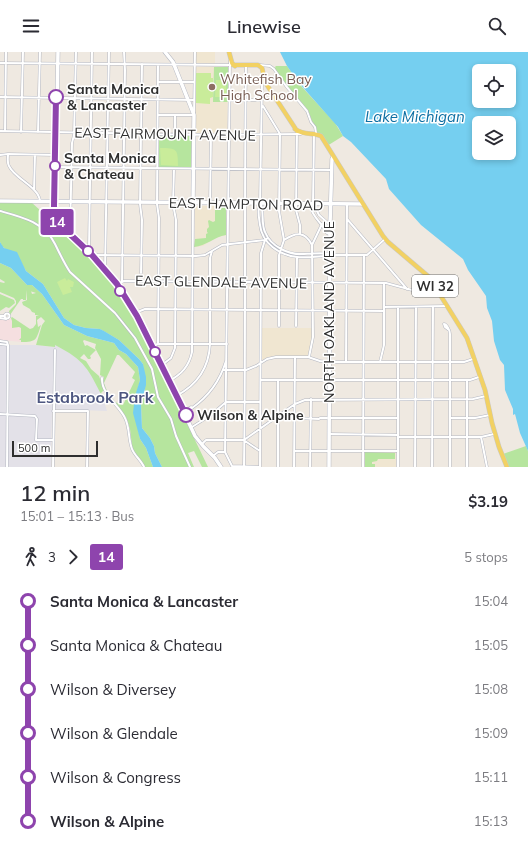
<!DOCTYPE html>
<html lang="en">
<head>
<meta charset="utf-8">
<style>
	body { margin:0; font-family:Mulish,sans-serif; background:#f7f7f7; color:#2b2b33; height:100vh; display:flex; flex-direction:column; font-size:15px; white-space:nowrap }
	* { box-sizing:border-box; margin:0 }
	p { font-size:13px; color:#7c7c81 }
	.icon { flex:none; width:22px; height:22px; fill:none; stroke:currentColor; stroke-width:2; stroke-linecap:round; stroke-linejoin:round }
	.map { position:relative; height:415px; overflow:hidden }
	.panel { display:flex; flex-direction:column; background:#fff; flex:1 }
	.panel>* { flex:none }
	.badge { padding:0 8px; border-radius:3px; font-size:14px; line-height:26px }
	.controls { position:absolute; left:472px; top:12px; display:grid; gap:8px }
	.controls a { display:grid; place-items:center; width:44px; height:44px; border-radius:6px; background:#fff; box-shadow:0 2px 6px #0003; font-size:20px }
	.scale { position:absolute; left:12px; bottom:10px; width:86px; box-sizing:border-box; padding-left:4px; border:2px solid #2e2e2e; border-top:0; font-size:11px; line-height:14px; white-space:nowrap; color:#2e2e2e; -webkit-text-stroke:3px #fff; paint-order:stroke }
	.map>.badge { position:absolute; translate:-50% -50%; box-shadow:0 0 0 2px #fff }
	.legs { display:flex; align-items:center; gap:6px; height:44px; padding:0 20px; font-size:13px }
	.legs p { margin-inline-start:auto }
	.headline { display:flex; align-items:center; justify-content:space-between; height:68px; padding:0 20px }
	h1 { font-size:22px; font-weight:600; line-height:30px }
	ul { padding:0 20px; list-style:none }
	li { display:flex; align-items:center; gap:14px; height:44px; font-size:15px }
	li i { display:grid; place-items:center; width:6px; height:100%; margin:0 5px; background:currentColor }
	li i::after { content:''; width:10px; height:10px; margin:-5px; border:3px solid; border-radius:50%; background:#fff }
	li p { margin-inline-start:auto }
	li:first-child i { background:linear-gradient(#0000 50%,currentColor 0) }
	li:last-child i { background:linear-gradient(currentColor 50%,#0000 0) }
	header { display:flex; justify-content:space-between; align-items:center; height:52px; padding:0 20px; background:#fff; font-size:18px; font-weight:600 }
	.map>svg:first-child { display:block }
	.industrial { fill:#e3e1e8 }
	.education { fill:#f0e6d1 }
	.medical { fill:#f5dfe0 }
	.green { fill:#b6e59e }
	.pitch { fill:#c9ec9a }
	.water { fill:#75cff0; fill-rule:evenodd }
	.lines { fill:none; stroke-linecap:round; stroke-linejoin:round }
	.street-casing { stroke:#b4b7c1; stroke-width:3 }
	.secondary-casing { stroke:#b4b7c1; stroke-width:4.5 }
	.primary-casing { stroke:#c9c9c9; stroke-width:5 }
	.street { stroke:#fff; stroke-width:2 }
	.secondary { stroke:#fff; stroke-width:3.5 }
	.primary { stroke:#f2d163; stroke-width:4 }
	.line-1-casing { stroke:#fff; stroke-width:9 }
	.line-1 { stroke:#8e44ad; stroke-width:6 }
	.education-dot { fill:#8d6e63; stroke:#fff; stroke-width:1.5 }
	.stop-1-dot { fill:#fff; stroke:#8e44ad; stroke-width:2 }
	.labels { text-anchor:middle; dominant-baseline:central; stroke-width:3; stroke-linejoin:round; paint-order:stroke }
	.shield { fill:#fff; stroke:#6d6d6d; stroke-width:1 }
	.shield-label { font-size:13px; font-weight:bold; fill:#2e2e2e }
	.education-label { font-size:14px; fill:#785e54; stroke:#fff; text-anchor:start }
	.stop-label { font-size:14px; font-weight:bold; fill:#2e2e2e; stroke:#fff; text-anchor:start }
	.street-label { font-size:14px; fill:#2e2e2e; stroke:#fff }
	.water-label { font-size:15px; font-style:italic; fill:#0d6fa3; stroke:#fff }
	.quarter-label { font-size:16px; font-weight:bold; fill:#4d5680; stroke:#fff }
</style>
</head>
<body>
<header><svg class="icon" aria-label="menu" viewBox="0 0 24 24"><path d="M4 6h16M4 12h16M4 18h16"/></svg>Linewise<svg class="icon" aria-label="search" viewBox="0 0 24 24"><circle cx="10" cy="10" r="6"/><path d="M15 15l6 6"/></svg></header>
<div class="map">
<svg width="528" height="415" viewBox="0 0 528 415">
	<rect width="100%" height="100%" fill="#efe9e1"/>
	<path class="industrial" d="M0,293H36L54,295L55,293L69,300L82,310L91,321L103,346L107,359L52,357L51,415H0Z"/>
	<path class="education" d="M196,0H215V12H196Z
		M196,15H228L227,81H195Z
		M195,154H226V183L215,186L203,194L195,195Z
		M262,276H312V289L308,304H275L262,308Z
		M365,400H396V415H365Z"/>
	<path class="medical" d="M11,266L23,273V290L0,288V267L8,268Z"/>
	<path class="green" d="M275,14H287L302,35L335,71L343,84L327,94L317,81L316,75L312,69L308,58L290,38L274,16L276,15Z
		M214,15H228V50H213Z
		M159,83L192,84L191,115H159Z
		M0,150H31L81,195L101,217L120,241L141,276L208,415H202L194,399L188,401L194,415H162L155,401L154,394L150,386L142,376L141,352L145,340L143,312L139,307L119,288L100,277L86,276L74,273L64,266L43,232L26,219L21,210L2,194L0,190Z
		M217,154H226V183C214,185 206,194 194,195L195,187L206,186V182L208,181L207,180V177L209,175L208,169L209,168L213,170L215,169V158H217Z
		M0,211L11,216L27,233H32L42,242L64,273L87,284L114,291L119,298L126,302L138,315L140,328L134,353L140,387L146,396L153,415H145L134,399L132,394L130,377L126,365L116,352L117,349V351L123,353L135,328L132,326L135,320L119,303H117L104,331L107,339L110,342H108L103,331L104,325L100,323L101,307L95,296L96,292L84,288L83,289L85,294L87,293L96,298L90,304L91,306L90,307H88L84,302L80,306L86,309L91,317L99,324L104,338L101,341L104,346H103C88,317 86,309 55,293V295L36,293L42,273L45,269L41,265L37,268L38,275L41,273C36,288 37,290 21,290V288H19L21,286V276L19,275L12,276V269L11,266L12,265L30,277L33,276L36,272V264L39,263H35V261L32,260L30,257L23,253L22,250L27,248V238L31,239L32,242L36,241L27,238L26,248H23V247H21L10,263L9,259L16,252V249L14,246L0,240V230L4,231L5,230L0,227Z
		M0,242L14,248L15,251L9,256L6,255L0,259Z
		M526,394L528,399V415H509L503,402Z
		M365,400L395,401V407H378L377,409L372,410V412H375V415H365Z"/>
	<path class="pitch" d="M196,21H211V26H213V45L210,46V52L196,51Z
		M216,28H226V45H215Z
		M160,96C177,96 178,97 178,114L161,113Z
		M65,226L67,229L68,227L74,230L73,235H70L72,240L63,243L57,230Z"/>
	<path class="water" d="M280,0H528V399L520,381L515,362L513,363V357L505,338L504,313L500,308L494,289L492,269L487,256L486,244L468,218L463,207L421,173L389,137L386,127L351,90L343,84L338,75L299,31L287,14ZM479,19H509V49H479ZM479,71H509V101H479Z
		M0,190L4,196L17,200L26,219L43,232L64,266L74,273L86,276L100,277L104,279L119,288L139,307L143,312L146,325V333L141,352L142,376L150,386L154,394L155,401L162,415H153L146,396L140,387L133,361L135,344L140,328L138,315L126,302L119,298L114,291L87,284L64,273L42,242L32,233H27L11,216L0,211Z"/>
	<g class="lines">
		<defs>
			<path id="street" d="M230,9L225,400L232,414L260,415
				M0,11L231,13
				M158,13L157,152L159,166L158,292
				M260,13L270,14L274,17L286,34L307,59L311,70L315,75L316,81
				M264,29L262,31L260,152C257,157 259,166 260,173C262,191 279,203 297,205C307,206 317,204 328,204L330,203H367L385,187
				M158,30H194
				M0,45L194,48
				M230,48H262
				M263,54L280,82L279,159L284,188L279,203V274
				M158,63H194L195,0
				M297,78L296,158L300,173V182
				M0,79L211,83L301,82
				M5,79L6,0
				M21,80L23,0
				M38,80L40,0
				M175,82V63
				M8,102C8,106 7,111 9,114C15,127 39,135 40,149
				M0,103L8,102L56,103
				M56,115L331,118
				M34,138L35,103
				M261,152C264,161 261,171 265,180C271,195 289,203 304,202C312,202 321,200 329,202
				M313,152L314,83
				M210,153L211,83
				M312,153L310,154C313,166 322,171 327,181L330,182
				M314,153L319,163L329,172
				M0,159C22,165 44,170 55,192C60,202 64,211 70,220L115,261L135,286L152,317L158,345L171,367L176,384L190,415
				M347,167L407,237
				M70,182L72,91L74,83L76,0
				M284,188C296,180 305,179 312,193
				M87,198L89,196L92,0
				M93,203L196,204L205,203L222,193L265,188
				M105,217L109,0
				M141,221L142,168L140,152L142,12
				M122,229L125,18L124,0
				M118,232L124,229L386,231L412,238H437
				M384,255L447,254
				M135,261L145,257L384,259
				M4.5 264a2.5 2.5 0 1 1 5 0a2.5 2.5 0 1 1-5 0Z
				M0,264H5
				M0,266L6,267
				M296,274L297,205
				M449,278L445,275L444,272C447,272 450,279 450,282V415
				M0,289L7,290L8,293L7,415
				M0,292L8,293
				M153,293L158,292H227
				M309,305L313,285L312,193L322,172
				M346,310L347,153
				M380,310L384,293V231
				M162,313L171,306L175,296L176,168L173,152L174,117
				M223,318H246L256,314L267,307L276,305H308L320,309L327,310H464L473,307
				M102,326C101,342 119,353 125,366C130,376 128,387 132,397C134,403 141,408 144,415
				M261,328H470L479,325
				M169,329C182,322 189,314 192,300L193,153
				M176,344C197,333 209,316 210,292V206L212,199
				M191,355L192,356L191,357L183,360Z
				M192,356C209,344 220,329 226,309
				M53,359H88L87,415
				M0,362L35,364L37,367L36,388H53
				M295,366L319,367
				M320,366H327
				M330,366H398
				M450,366H475L490,363
				M192,375L211,363L226,350H260
				M330,382L398,383
				M398,385H481L494,382
				M481,385L487,415
				M245,389L260,399
				M202,392L206,388H244L295,352L305,348L473,347L486,344
				M294,399H397
				M213,404L218,400H225
				M244,414C246,280 244,147 246,13
				M53,415L55,298
				M260,415L261,201L265,188L268,186
				M278,415V328
				M294,415L295,305
				M310,415L311,347
				M363,415L364,203
				M398,415V255
				M415,415L416,255
				M432,415L433,255
				M467,415V328"/>
			<path id="secondary" d="M58,0L55,168L92,203L119,234L127,246L151,290L195,384L203,394L215,406L221,415
				M165,0L173,10L194,63L193,152
				M0,149L363,152
				M329,415L330,172L332,107L333,105"/>
			<path id="primary" d="M229,0L232,11L235,14
				M233,13H258L262,16L265,30L297,79
				M295,77C305,84 312,80 321,84L383,184L388,190L429,225L467,286L485,338L492,371L499,395L507,415"/>
		</defs>
		<use href="#street" class="street-casing"/>
		<use href="#secondary" class="secondary-casing"/>
		<use href="#primary" class="primary-casing"/>
		<use href="#street" class="street"/>
		<use href="#secondary" class="secondary"/>
		<use href="#primary" class="primary"/>
	</g>
	<g class="lines">
		<defs>
			<path id="line-1" d="M56,45L54,154L55,168L92,203L117,232L137,264L186,363"/>
		</defs>
		<use href="#line-1" class="line-1-casing"/>
		<use href="#line-1" class="line-1"/>
	</g>
	<circle class="education-dot" cx="212" cy="35" r="4"/>
	<g class="stop-1-dot">
		<circle cx="56" cy="45" r="7"/>
		<circle cx="55" cy="114" r="5"/>
		<circle cx="88" cy="199" r="5"/>
		<circle cx="120" cy="239" r="5"/>
		<circle cx="155" cy="300" r="5"/>
		<circle cx="186" cy="363" r="7"/>
	</g>
	<g class="labels">
		<rect class="shield" x="412" y="223" width="46" height="22" rx="3"/>
		<g class="shield-label">
			<text x="435" y="234">WI 32</text>
		</g>
		<g class="education-label">
			<text x="220" y="27">Whitefish Bay<tspan x="220" dy="16">High School</tspan></text>
		</g>
		<g class="stop-label">
			<text x="67" y="37">Santa Monica<tspan x="67" dy="16">&amp; Lancaster</tspan></text>
			<text x="64" y="106">Santa Monica<tspan x="64" dy="16">&amp; Chateau</tspan></text>
			<text x="197" y="363">Wilson &amp; Alpine</text>
		</g>
		<g class="street-label">
			<text transform="translate(165 82) rotate(1)">EAST FAIRMOUNT AVENUE</text>
			<text transform="translate(246 152) rotate(1)">EAST HAMPTON ROAD</text>
			<text transform="translate(221 230) rotate(1)">EAST GLENDALE AVENUE</text>
			<text transform="translate(329 260) rotate(-90)">NORTH OAKLAND AVENUE</text>
		</g>
		<g class="water-label">
			<text x="415" y="64">Lake Michigan</text>
		</g>
		<g class="quarter-label">
			<text x="95" y="345">Estabrook Park</text>
		</g>
	</g>
</svg>
<div class="controls">
<a><svg class="icon" aria-label="locate" viewBox="0 0 24 24"><circle cx="12" cy="12" r="6"/><path d="M12 2v4M12 18v4M2 12h4M18 12h4"/></svg></a>
<a><svg class="icon" aria-label="layers" viewBox="0 0 24 24"><path d="M12 4l9 5-9 5-9-5zM3 14l9 5 9-5"/></svg></a>
</div>
<div class="scale">500 m</div>
<b class="badge" style="left:57px;top:170px;background:#8e44ad;color:#fff">14</b>
</div>
<section class="panel">
<div class="headline"><div><h1>12 min</h1><p>15:01 – 15:13 · Bus</p></div><b>$3.19</b></div>
<div class="legs"><svg class="icon" aria-label="walk" viewBox="0 0 24 24"><circle cx="13" cy="4" r="2"/><path d="M13 8l-2 6 4 7M11 14l-3 7M7 12l3-4h3l4 4"/></svg>3<svg class="icon" aria-label="forward" viewBox="0 0 24 24"><path d="M9 5l7 7-7 7"/></svg><b class="badge" style="background:#8e44ad;color:#fff">14</b><p>5 stops</p></div>
<ul>
<li><i style="color:#8e44ad"></i><b>Santa Monica &amp; Lancaster</b><p>15:04</p></li>
<li><i style="color:#8e44ad"></i><span>Santa Monica &amp; Chateau</span><p>15:05</p></li>
<li><i style="color:#8e44ad"></i><span>Wilson &amp; Diversey</span><p>15:08</p></li>
<li><i style="color:#8e44ad"></i><span>Wilson &amp; Glendale</span><p>15:09</p></li>
<li><i style="color:#8e44ad"></i><span>Wilson &amp; Congress</span><p>15:11</p></li>
<li><i style="color:#8e44ad"></i><b>Wilson &amp; Alpine</b><p>15:13</p></li>
</ul>
</section>
</body>
</html>
